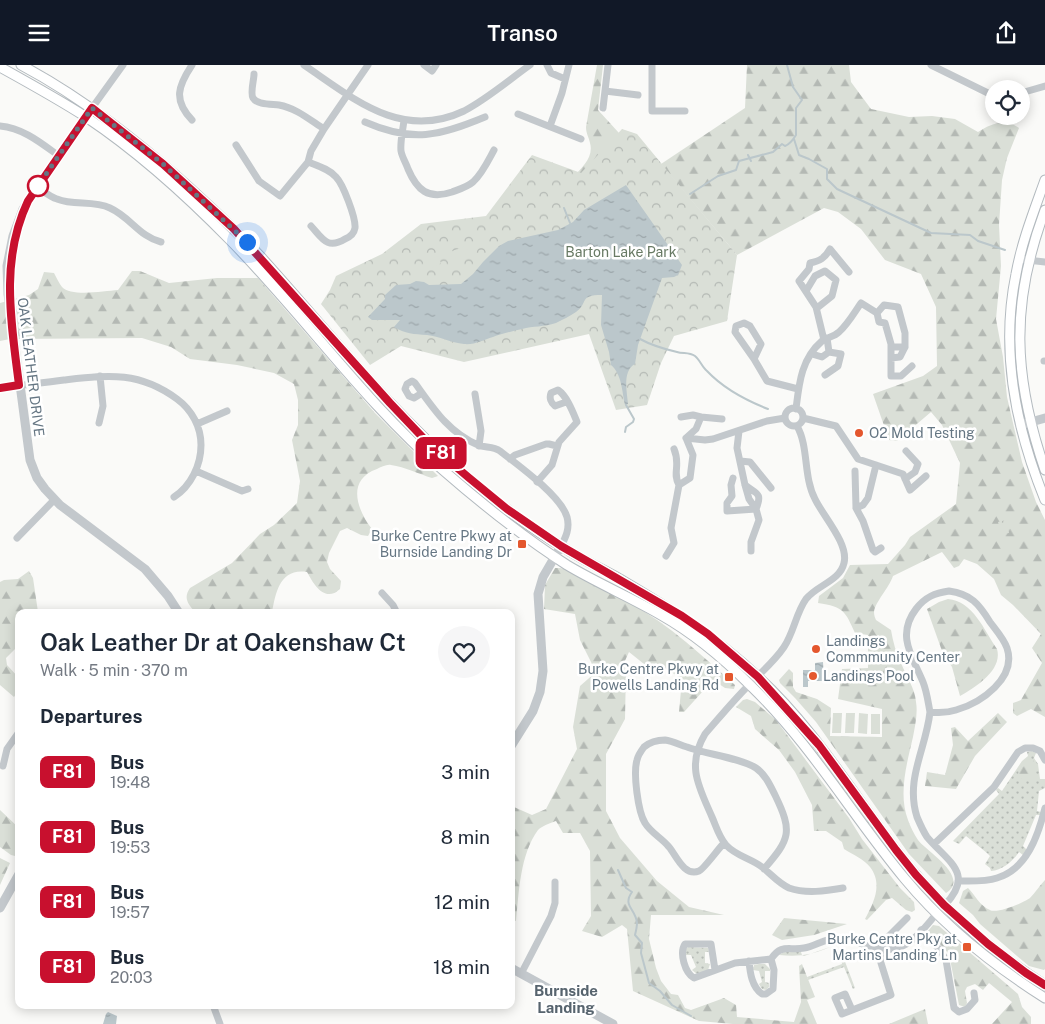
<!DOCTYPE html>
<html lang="en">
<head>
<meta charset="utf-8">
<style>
	body { margin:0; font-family:"Public Sans",sans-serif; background:#f6f6f7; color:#1f2937; height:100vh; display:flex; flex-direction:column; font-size:19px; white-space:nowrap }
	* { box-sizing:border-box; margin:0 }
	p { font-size:16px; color:#747a83 }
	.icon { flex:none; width:28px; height:28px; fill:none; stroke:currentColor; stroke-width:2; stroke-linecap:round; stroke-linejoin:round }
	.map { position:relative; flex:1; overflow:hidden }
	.sheet { position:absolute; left:15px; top:544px; width:500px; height:400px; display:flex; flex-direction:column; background:#fff; border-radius:10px; box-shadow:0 2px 12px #0003 }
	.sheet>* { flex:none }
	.badge { padding:0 10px; border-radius:8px; font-size:18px; line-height:32px }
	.controls { position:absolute; left:985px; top:15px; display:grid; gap:10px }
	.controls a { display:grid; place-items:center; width:45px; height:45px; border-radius:50%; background:#fff; box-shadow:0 2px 12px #0003; font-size:25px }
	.you { position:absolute; width:25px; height:25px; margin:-12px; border:4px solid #fff; border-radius:50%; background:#1a73e8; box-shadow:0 0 0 8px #1a73e833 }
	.map>.badge { position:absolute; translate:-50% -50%; box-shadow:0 0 0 2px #fff }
	h2 { padding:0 25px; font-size:19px; line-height:45px }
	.round { display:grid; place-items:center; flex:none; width:52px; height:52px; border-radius:26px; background:#f6f6f7 }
	.head { display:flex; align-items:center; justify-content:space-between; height:85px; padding:0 25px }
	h1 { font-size:24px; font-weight:600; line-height:38px }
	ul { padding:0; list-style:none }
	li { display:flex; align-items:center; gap:15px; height:65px; padding:0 25px }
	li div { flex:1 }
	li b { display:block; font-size:19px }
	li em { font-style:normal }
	li .badge { min-width:55px; font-weight:700; text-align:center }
	header { display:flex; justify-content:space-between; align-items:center; height:65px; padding:0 25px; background:#111827; color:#fff; font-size:22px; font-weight:600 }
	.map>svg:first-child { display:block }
	.grass { fill:url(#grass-dots) }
	.forest { fill:url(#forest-firs) }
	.park { fill:url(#park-crowns) }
	.garden { fill:#dadfd7 }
	.water { fill:url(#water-ripples) }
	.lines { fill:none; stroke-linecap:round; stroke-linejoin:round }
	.stream { stroke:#bbc7cb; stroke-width:2 }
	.secondary-casing { stroke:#b3babf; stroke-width:11 }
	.minor { stroke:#c3c8cc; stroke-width:7 }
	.tertiary { stroke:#c3c8cc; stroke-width:9 }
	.secondary { stroke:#fff; stroke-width:9 }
	.line-casing { stroke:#fff; stroke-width:11 }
	.line { stroke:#c8102e; stroke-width:8 }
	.walk { stroke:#657683; stroke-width:5; stroke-dasharray:0 9 }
	.stop-dot { fill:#fff; stroke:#c8102e; stroke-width:2.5 }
	.poi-dot { fill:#e4572e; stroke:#fff; stroke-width:2 }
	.labels { text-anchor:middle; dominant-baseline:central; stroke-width:5; stroke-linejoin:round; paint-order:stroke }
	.park-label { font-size:14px; fill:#687a64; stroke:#fff }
	.street-label { font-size:14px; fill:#657683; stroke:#fff }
	.poi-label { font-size:14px; fill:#657683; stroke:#fff; text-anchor:start }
	.neighbourhood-label { font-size:15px; font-weight:bold; fill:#57646e; stroke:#fff }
</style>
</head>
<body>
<header><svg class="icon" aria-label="menu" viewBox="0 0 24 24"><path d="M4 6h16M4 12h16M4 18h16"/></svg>Transo<svg class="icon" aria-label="share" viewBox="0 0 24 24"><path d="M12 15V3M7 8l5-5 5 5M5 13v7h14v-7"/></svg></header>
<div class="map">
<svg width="1045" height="959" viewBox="0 0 1045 959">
	<defs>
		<pattern id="grass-dots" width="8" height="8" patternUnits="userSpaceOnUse" patternTransform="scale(1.25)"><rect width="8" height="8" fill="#dadfd7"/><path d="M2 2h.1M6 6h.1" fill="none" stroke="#b4b9b4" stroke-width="1.8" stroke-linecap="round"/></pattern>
		<pattern id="forest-firs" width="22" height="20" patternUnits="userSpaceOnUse" patternTransform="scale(1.25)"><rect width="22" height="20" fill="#dadfd7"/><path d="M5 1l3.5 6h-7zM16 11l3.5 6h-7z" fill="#b4b9b4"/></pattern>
		<pattern id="park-crowns" width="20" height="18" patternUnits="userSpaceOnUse" patternTransform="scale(1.25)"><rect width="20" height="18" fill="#dadfd7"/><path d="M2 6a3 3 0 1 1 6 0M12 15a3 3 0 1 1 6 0" fill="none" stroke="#b4b9b4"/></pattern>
		<pattern id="water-ripples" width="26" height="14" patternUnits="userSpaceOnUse" patternTransform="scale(1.25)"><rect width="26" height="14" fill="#bbc7cb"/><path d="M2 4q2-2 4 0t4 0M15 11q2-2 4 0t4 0" fill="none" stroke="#9ca6aa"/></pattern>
	</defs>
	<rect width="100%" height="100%" fill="#fafaf8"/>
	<path class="grass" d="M810,678L819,686L890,786L882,779Z
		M1032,686L1036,688L1034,693L1038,699L1040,714H1045V723L1039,726L1037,746L1041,747L1040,750H1036L1023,781L1027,785L1023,790L1019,787C1012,797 1002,805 991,806L990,803L985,799L990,791L987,788L966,771L959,779L953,776L999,729L996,725L998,723L1002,726L1022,696L1028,691L1027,687Z
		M688,882L708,883L709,887H705V898L710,899L708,905L697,909L692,905L696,902L691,890H686L685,885Z
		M830,882C811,890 799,892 779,890L784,887H801L802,890L804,891Z
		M841,893L844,894L855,923L853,924L844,902L808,915L807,912L842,899Z
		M759,899H765L770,904V906H765V917L769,918V922L766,925L762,924L759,919L762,917L759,906L753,905L754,900Z"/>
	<path class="forest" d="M597,0H603L598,45L619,68L624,116L573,112C582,103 594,92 590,78C589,72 586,69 586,62Z
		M747,0H849L851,17L871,44L909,52L932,51L955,54L978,67C990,59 1006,53 1019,63L1007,93L1002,115L999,160L1001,201L996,254L1003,292L1007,332L1022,397L1036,437L1045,455V652L1031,644L1017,651L1013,648V638L1021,635L1042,598L1032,583L1041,569L1013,540L1001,530L994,514L977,499L964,494L959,501L954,503L942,487L893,511C889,523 875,537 874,547C874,550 875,553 876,555L891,565C893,577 896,588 901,598C906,611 915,623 916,637C918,648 915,661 913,672C907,698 898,729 908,755C910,761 914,769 918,775C926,786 971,812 946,828L909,789L816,657L795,633L780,618L779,615L789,604L793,608V622L796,627L817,634L831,643L830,671L882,672V644L838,634L842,604L868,603V570L855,568C845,546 844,542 818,538L819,531L843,513L850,500L888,499L905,480L910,472L956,439L960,398L942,360L931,347L897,376L889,375L873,329L923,311L937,301L936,242L921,209L885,195L861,164L838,147L824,143L737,190L661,99L745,43Z
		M132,206H140L169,218L217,213H258L375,348L438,411L432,413C419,409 405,402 391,400C387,399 381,402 377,404C346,415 357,445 372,464L368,471L361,470L347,463L340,466L329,488L327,497L330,504L341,516L340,524C325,538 314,520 307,507C280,503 276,527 272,547H195C188,539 183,533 190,523L232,498L260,469L274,460L297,438L300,416L292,375L298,360V335L294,319L274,308L237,300L190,294L171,282L142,273L10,274L0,276V238L29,230L38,224L44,207L54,208C56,212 59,218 62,222C71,232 104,226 118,225Z
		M555,503H560L568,505C609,526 651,547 686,577C703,591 719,606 735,620L734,624L725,623L713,615L684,647H679L682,614L665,603H649L629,587L624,598L626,605L625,654L606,689V746L620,773L657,816L689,842L724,850H651L649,874L656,903L661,916L671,929L678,930L685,943L691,945L724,933L736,940L737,952L794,957L801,937L799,901L802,899L815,932L807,935L817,959H733L699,956L633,926L627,864L622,860L602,872L582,866L591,851L590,786L580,768H563L556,756C550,758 542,761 538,765C520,790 519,826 516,856L511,855V745L514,742L532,750L546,744L577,684L573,662L580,621L596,607L580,575L575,549L544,544L545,520Z
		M29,506L33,513L38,547H40L19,548V583H16L6,593L7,600L19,613V625L14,632L0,620V517L4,515L18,514Z
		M948,534C973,536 984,565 997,584C1003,605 976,622 960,631L952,602L942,586L927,544L939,537Z
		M747,634L755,637L776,655L849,753L862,774L900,823L914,837L915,845L912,847L906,845L892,833L886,835L867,855L865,854C874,837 883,819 870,802C865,795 852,789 844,784L842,777L826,766H814L812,740L795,707L779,685L755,664L751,651L736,642L743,635Z
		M998,648L1007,657L975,691L956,724L925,721L927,707L945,710L953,680L951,663L955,662L968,676Z
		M1027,694L1033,695C1037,702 1036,709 1033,716C1027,717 1016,714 1019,705C1021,701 1025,697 1027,694Z
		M0,745L19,763V792L11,790L0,782Z
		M0,793L10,798L0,820Z
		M1045,815V904L1044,905L1029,901L1017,891L980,859L973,850L959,838L963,826L968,823C975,830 980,841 990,845C997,849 1023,838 1030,833C1035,828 1040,820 1045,815Z
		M784,853L847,859L814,870L782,875L772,870Z
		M933,860L939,861L1018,929L1022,942L1031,952V959H992L1012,937L989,918L983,925L975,919L967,922L965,926L967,938L965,942L959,940L949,889L928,866Z
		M925,944L928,959H889Z"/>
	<path class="park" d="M622,64L637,69L737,190L727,256L674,271L661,298L647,340L616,345L589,269L464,297L401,281L370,300L321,239L330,225L336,211L382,189L421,159L486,151L532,90L581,108Z
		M1006,455L1009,468L1001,469L998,457Z"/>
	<path class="garden" d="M466,181L468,188L453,194L450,187Z
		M438,191L441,198L428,205L424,198Z
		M578,524L582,540L573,542L570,526Z
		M833,648H842L841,668H832Z
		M846,648H855L854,668H845Z
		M859,648L868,649L867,669L858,668Z
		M871,649H880V669H871Z"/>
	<path class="water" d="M626,120L682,200L678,210L674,212L662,213L638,280L635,299C622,306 627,327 628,339L625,340C622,327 622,309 611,300L609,287L601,260L602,230C578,230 589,238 576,247C570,251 562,255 556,258C544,262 533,261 522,264C513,266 501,269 493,272C483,275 475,280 464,279C451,278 439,271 427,270C414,269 405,269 394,262L400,255H372L368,252L385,234V230L396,220L410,219L416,216L424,217L429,220L461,219L473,209L483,197L499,181L508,176L558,165L573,157L584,145Z
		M823,597L824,616H808V622H803V605H815V598Z
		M108,947L117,951L116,959H103L106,949Z"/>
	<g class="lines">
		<path class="stream" d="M794,74L799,90L809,94L827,104V114L837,124L931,168L970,170L978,176L1005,185
			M748,90L751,96
			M690,129L718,111L736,105L739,96L773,87L782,79L785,81C790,79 793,75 796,70V43L802,35L793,22L787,0
			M564,143L570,158
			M640,274C651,280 664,284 677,287C683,289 689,287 695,291C700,295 702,302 707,306C724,324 745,335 768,344
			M625,367L626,362L633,357L634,354L626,340
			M618,805L626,823L632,827C622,841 636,844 637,858C637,862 636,866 635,870L642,878L641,888L649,918L660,926L672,940L691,951"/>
		<defs>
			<path id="secondary" d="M21,0C83,33 137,76 190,123C214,145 238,167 260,191C327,265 388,344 465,410C496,437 530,463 566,484C583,495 602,504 620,514C669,543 716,572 757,611C812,661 851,726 896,785C937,839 988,884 1045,920
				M0,2C29,18 58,34 86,52C137,86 188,132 231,176C304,250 364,337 443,405C482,439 523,472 567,500C597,518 630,532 661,550C693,568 724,594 750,620C812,680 851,749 905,814C944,861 993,900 1045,933
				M1045,115C1034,146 1022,176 1016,209C1000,286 1016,364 1045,435
				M1045,145C1010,239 1013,311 1045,405"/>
		</defs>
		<use href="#secondary" class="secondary-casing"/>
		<path class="minor" d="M192,0C178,21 173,35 192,55
			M304,0C353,33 401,76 464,46C487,34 509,15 530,0
			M424,0L432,6L436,0
			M547,0L551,8L565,14
			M652,0V46H685
			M931,0L994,31
			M254,9C254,15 250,28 253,33C257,40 272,39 279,40C296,43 310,55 324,64
			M605,26L638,30
			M1021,28L1045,21
			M92,43L123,0
			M603,43L608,0
			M518,49L581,74
			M404,55C403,65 400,76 401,86C402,92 406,98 408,104C417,125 428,135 452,127C460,124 467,122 473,117C482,109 488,96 494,85
			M365,57C413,78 439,71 485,52
			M0,61C23,63 41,78 59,91
			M550,61L562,28L569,0
			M236,80L259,116L280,131L308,97L311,86L324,64L368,0
			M308,97C318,101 329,104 336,112C343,119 356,153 355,163C354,169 350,172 345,174C327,185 322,173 311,161
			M37,122C43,126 50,132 57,134C74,141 93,135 110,143C130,152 140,172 161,177
			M1019,194L1045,197
			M806,226L815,211L825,206L836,215L832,231L817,243
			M877,248L884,240L898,242L905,268V282H891
			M824,275L816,242L799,216L809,204L810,198C820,196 825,193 830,184L849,207
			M812,289L822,292L829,287
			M891,293L900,292L905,282
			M754,294L735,267L736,261L744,258L750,261L761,279L754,294L767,316L798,324
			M1044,296H1045
			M825,310L838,301L841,289L829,287L827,273
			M0,323C21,320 43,318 64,315C109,310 139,306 177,334C192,345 201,362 201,380C201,400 191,421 174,432
			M422,328L414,333L409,331L405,324L407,319L412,316L415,318C433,343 449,368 478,380C485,383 493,381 500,386C518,400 561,431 567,452C570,463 566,472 561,481
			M475,329L481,366L479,381
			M785 352a9 9 0 1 1 18 0a9 9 0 1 1-18 0Z
			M796,344C799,319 801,294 822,276C827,272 834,272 839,267C848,259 854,248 861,238L877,248L879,257L885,258L891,279V311H901L912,301
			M681,352L693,350L701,352
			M803,353L836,361L858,394L903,409L910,425L926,411
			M99,358L103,341L100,311
			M197,359L227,346
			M797,361C809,382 803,411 815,434C823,451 849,479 844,498C840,516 817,520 806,534C796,548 794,567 784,582C774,597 760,608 748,621C733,636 719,653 705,669C686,701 699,722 712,752C716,761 719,772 726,780C736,791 750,793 762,802C771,809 778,818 789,823C806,829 826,826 843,823
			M739,366L737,383L745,420L749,434L756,444L759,455L751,477V486
			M686,373L696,364L701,352L722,354
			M674,384C681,400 672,408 679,420
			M510,394L515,390L546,379H549L557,381
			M740,396L750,397L771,423
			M196,406L242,426L248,424
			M855,406L856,443L863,440L868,433L876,400
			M733,413L731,420L732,431L727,438V446L756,444
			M905,414L915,407L918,399L906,386
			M537,417L552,400L559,377L577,357C573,347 567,331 558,325L551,328C549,333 551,338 555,341L566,337
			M745,420C756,429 763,427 756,444
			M856,443L863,456L873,485L875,487L881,483
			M17,473L54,435
			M666,491L674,478L671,463L679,420L690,413L693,390L686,373L705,375L713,374L767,356L785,353
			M949,526C971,529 979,539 990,557C996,565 1004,574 1007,583C1017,613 981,638 956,645C947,648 939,648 930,647C928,637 927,627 923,617C912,591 896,570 916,544C925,532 935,528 949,526Z
			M382,528L393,540L397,548
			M930,647C926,684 905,714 917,752C920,759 923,766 927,772C948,797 975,808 945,840
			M3,701L7,684L19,667
			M724,778C718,784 704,804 699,806C684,812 676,790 669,782C662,773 651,768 645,758C638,747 633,708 637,695C638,690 641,686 644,682C650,677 658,675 665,675C673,676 680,680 687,682C705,689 741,693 756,703C765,709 770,720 775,730C793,767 790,774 764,804
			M934,779L994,722L1018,687L1025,683H1033L1040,686L1045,695
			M958,816C971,816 985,817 997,813C1027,804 1038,771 1045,743
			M921,865L940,885L946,895L954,943L959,947L967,944L975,935L974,928
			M888,885L889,871L907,853
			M749,896C750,908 752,922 762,929H766L773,924L774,905L771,894
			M715,905L711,879H685C679,888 685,908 694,913L735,898L771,894C782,878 789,886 804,883C815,881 826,873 838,873C859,874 875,889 897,883C913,879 927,860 937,848
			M521,909L551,851L555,838V817
			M213,940L220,959
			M852,945L845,929L835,933L842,949L891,930L881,898V885"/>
		<path class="tertiary" d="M90,47L23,144L13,171L7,201L8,229L30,395L37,413L45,424L60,440L145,504L168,531L179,548
			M1020,360L1045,353
			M511,681L533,646L540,627L543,606L538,529L543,512L561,481
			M0,843L19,809
			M511,903L613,959"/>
		<use href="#secondary" class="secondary"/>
	</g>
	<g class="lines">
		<defs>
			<path id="line" d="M0,323L19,320C11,256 0,195 28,136L92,43L163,99L234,164L390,338L428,378L468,412L507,444L561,481L682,551L708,569L758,612L819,680L896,785L916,810L944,840L988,879L1026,908L1045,920"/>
		</defs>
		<use href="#line" class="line-casing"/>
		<use href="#line" class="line"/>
		<path class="walk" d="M38,121L37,122L92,43L163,99L247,177"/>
	</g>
	<circle class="stop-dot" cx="38" cy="121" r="10"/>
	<g class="poi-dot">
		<circle cx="859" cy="368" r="5"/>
		<rect x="517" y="474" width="10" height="10" rx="2.5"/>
		<circle cx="816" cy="584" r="5"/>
		<circle cx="813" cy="611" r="5"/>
		<rect x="724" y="607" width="10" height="10" rx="2.5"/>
		<rect x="962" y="877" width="10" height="10" rx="2.5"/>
	</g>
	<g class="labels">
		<g class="park-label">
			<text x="621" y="187">Barton Lake Park</text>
		</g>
		<g class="street-label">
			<text transform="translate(31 302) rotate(83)">OAK LEATHER DRIVE</text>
		</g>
		<g class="poi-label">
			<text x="869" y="368">O2 Mold Testing</text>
			<text x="512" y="471" text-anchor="end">Burke Centre Pkwy at<tspan x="512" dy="16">Burnside Landing Dr</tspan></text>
			<text x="826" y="576">Landings<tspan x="826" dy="16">Commmunity Center</tspan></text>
			<text x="719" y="604" text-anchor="end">Burke Centre Pkwy at<tspan x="719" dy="16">Powells Landing Rd</tspan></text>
			<text x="823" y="611">Landings Pool</text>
			<text x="957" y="874" text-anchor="end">Burke Centre Pky at<tspan x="957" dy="16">Martins Landing Ln</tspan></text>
		</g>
		<g class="neighbourhood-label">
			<text x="566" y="925">Burnside<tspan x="566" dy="17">Landing</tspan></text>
		</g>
	</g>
</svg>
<div class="controls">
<a><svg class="icon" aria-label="locate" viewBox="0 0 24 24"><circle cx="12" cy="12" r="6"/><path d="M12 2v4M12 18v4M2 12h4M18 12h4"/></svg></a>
</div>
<div class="you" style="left:247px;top:177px"></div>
<b class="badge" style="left:441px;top:388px;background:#c8102e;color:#fff">F81</b>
<section class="sheet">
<div class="head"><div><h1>Oak Leather Dr at Oakenshaw Ct</h1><p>Walk · 5 min · 370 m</p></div><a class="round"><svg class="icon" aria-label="heart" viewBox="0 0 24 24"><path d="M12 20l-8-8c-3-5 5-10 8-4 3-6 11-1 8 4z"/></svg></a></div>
<h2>Departures</h2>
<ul>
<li><span class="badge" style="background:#c8102e;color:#fff">F81</span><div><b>Bus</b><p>19:48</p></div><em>3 min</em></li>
<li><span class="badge" style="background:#c8102e;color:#fff">F81</span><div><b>Bus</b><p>19:53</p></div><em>8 min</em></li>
<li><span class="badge" style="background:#c8102e;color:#fff">F81</span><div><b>Bus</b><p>19:57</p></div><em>12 min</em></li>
<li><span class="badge" style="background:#c8102e;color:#fff">F81</span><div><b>Bus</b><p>20:03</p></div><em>18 min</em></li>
</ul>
</section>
</div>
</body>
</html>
